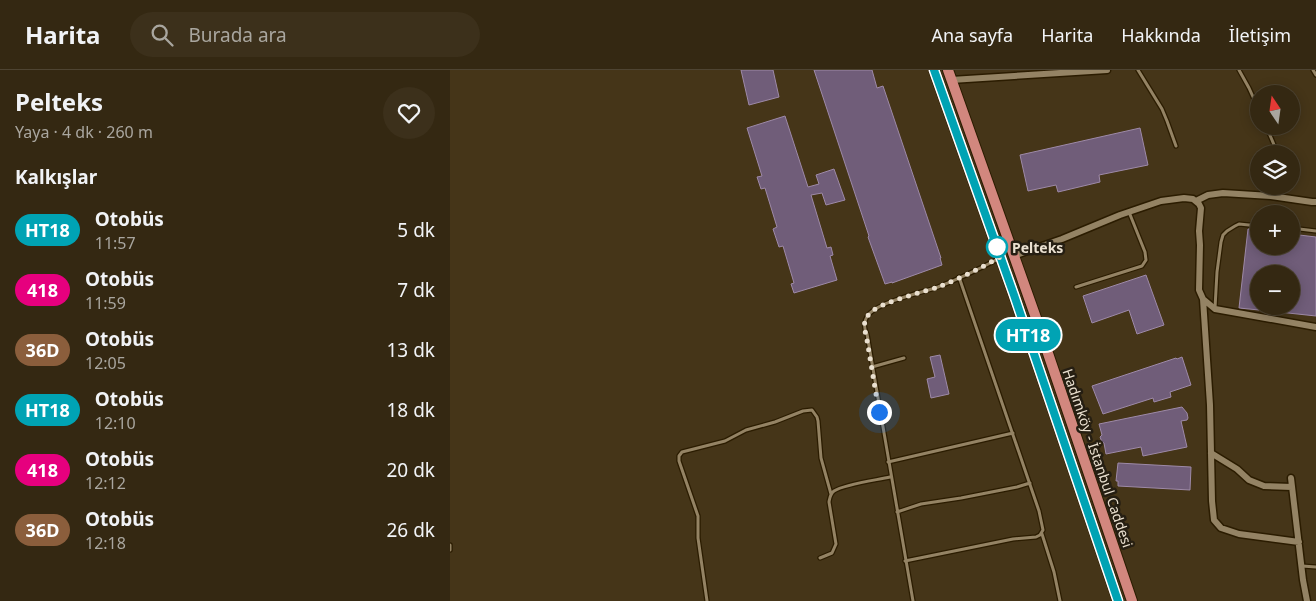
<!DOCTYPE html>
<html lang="tr">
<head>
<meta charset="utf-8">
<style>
	body { margin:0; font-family:"Noto Sans",sans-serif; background:#3c301b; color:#f1f3f6; height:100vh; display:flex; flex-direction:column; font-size:19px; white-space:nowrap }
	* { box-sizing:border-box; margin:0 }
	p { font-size:16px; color:#a9a69f }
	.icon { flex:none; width:28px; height:28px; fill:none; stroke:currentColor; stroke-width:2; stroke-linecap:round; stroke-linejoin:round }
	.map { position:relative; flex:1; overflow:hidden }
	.side { display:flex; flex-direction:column; background:#342812; width:450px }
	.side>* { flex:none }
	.badge { padding:0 10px; border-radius:16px; font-size:18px; line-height:32px }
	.needle { width:32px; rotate:347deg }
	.buttons { position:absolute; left:800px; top:15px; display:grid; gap:10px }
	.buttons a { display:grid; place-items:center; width:50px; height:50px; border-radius:50%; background:#342812; box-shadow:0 2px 12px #0003,0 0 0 1px #4e4432; font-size:25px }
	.you { position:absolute; width:25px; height:25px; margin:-12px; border:4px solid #fff; border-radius:50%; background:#1a73e8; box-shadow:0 0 0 8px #1a73e833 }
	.map>.badge { position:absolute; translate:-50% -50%; box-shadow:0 0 0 2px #fff }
	h2 { padding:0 15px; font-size:19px; line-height:45px }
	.round { display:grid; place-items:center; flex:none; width:52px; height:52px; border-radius:26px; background:#3c301b }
	.overview { display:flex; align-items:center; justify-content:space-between; height:85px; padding:0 15px }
	h1 { font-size:24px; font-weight:700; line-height:38px }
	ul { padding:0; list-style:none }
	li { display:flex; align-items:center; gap:15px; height:60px; padding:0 15px }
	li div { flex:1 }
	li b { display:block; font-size:19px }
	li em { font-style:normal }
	li .badge { min-width:55px; font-weight:700; text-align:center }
	header { display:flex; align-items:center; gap:30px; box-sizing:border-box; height:70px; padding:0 25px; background:#342812; border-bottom:1px solid #4e4432 }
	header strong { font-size:24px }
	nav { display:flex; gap:28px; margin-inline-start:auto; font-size:18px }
	.search { width:350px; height:45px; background:#3c301b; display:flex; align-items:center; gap:12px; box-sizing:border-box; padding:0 18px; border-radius:28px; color:#a9a69f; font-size:19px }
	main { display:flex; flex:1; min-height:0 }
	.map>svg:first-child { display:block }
	.building { fill:#705d79; stroke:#9e8aa8 }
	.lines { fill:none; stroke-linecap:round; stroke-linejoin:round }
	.service-casing { stroke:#2b1c00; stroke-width:5.5 }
	.minor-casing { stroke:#2b1c00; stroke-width:9 }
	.primary-casing { stroke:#2b1c00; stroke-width:12 }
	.service { stroke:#948364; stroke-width:3 }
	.minor { stroke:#948364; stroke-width:6 }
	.primary { stroke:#d2877e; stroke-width:10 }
	.line-casing { stroke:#fff; stroke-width:11 }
	.line { stroke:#00a3b4; stroke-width:8 }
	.walk { stroke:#eae0d0; stroke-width:5; stroke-dasharray:0 9 }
	.stop-dot { fill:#fff; stroke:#00a3b4; stroke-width:2.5 }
	.labels { text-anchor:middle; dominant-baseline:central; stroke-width:5; stroke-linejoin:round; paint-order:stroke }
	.stop-label { font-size:14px; font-weight:bold; fill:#eae0d0; stroke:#251e12; text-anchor:start }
	.street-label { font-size:14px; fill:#eae0d0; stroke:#251e12 }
</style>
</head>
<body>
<header>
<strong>Harita</strong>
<div class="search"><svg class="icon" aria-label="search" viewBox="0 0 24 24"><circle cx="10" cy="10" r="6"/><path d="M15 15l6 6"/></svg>Burada ara</div>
<nav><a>Ana sayfa</a><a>Harita</a><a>Hakkında</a><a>İletişim</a></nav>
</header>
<main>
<section class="side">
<div class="overview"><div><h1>Pelteks</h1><p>Yaya · 4 dk · 260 m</p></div><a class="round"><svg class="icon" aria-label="heart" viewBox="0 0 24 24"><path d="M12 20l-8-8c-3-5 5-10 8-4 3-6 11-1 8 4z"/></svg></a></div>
<h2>Kalkışlar</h2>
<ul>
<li><span class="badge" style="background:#00a3b4;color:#fff">HT18</span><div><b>Otobüs</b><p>11:57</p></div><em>5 dk</em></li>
<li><span class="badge" style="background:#e6007e;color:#fff">418</span><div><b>Otobüs</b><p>11:59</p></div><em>7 dk</em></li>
<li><span class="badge" style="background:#8b5e3c;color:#fff">36D</span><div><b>Otobüs</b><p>12:05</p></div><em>13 dk</em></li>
<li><span class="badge" style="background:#00a3b4;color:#fff">HT18</span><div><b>Otobüs</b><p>12:10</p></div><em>18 dk</em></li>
<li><span class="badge" style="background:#e6007e;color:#fff">418</span><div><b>Otobüs</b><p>12:12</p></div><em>20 dk</em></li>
<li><span class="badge" style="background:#8b5e3c;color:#fff">36D</span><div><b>Otobüs</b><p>12:18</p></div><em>26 dk</em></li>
</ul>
</section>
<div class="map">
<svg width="866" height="531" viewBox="0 0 866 531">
	<rect width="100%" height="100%" fill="#453518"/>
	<path class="building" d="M291,0H323L329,27L299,35Z
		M364,0H422L427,18L433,16L491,188H490L492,195L442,213V212L435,214L418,167L419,166Z
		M335,46L358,117L369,114L366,105L384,99L395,130L376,135L372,123L361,125L377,178L381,177L383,185L380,186L387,210L344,223L341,214L344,213L333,176L329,177L323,159L327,157L315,118L311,119L307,107L312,106L297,58Z
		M690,58L698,95L649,105L650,112L608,122L606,115L578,121L570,85Z
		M798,159L809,160V176H841V164L866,167V246L810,240V236H841V204H809V240L789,238Z
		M696,205L714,255L687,264L679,240L642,253L633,226Z
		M490,285L499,324L481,328L477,309L485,307L480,287Z
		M732,287L741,315L720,322L721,327L704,332L703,328L653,344L642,316L726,288L727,289Z
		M732,337L737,343L738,348L737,350L731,351L737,377L693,386L691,377L656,384L654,373L652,372L650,367L652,365L649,354Z
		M668,393L741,397L740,420L668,416V411H666Z"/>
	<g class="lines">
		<defs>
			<path id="service" d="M688,0L712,39L717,51L726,76
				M789,0L799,18L809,40
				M863,0L866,5
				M816,56L825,77
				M841,158L866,161
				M626,217L692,196L696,190L695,182L679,142
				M765,238L767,202L771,172L773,165L777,161L785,156L789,154L809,156
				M422,297L454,288
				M438,392L563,363
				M447,442L471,434L511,428L567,417L580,413
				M592,464L604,502L610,531
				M0,475V480
				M370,488L382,483L386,474L379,432C380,427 380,424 384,421C395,414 427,410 440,407
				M455,491L563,469L586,467L590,465L593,460L589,441L509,207
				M852,496L866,497
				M257,531L248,468V446L229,391V386L232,382L275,371L296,360L325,352L353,341L362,340L367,347L368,351L371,388L381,424
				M463,531L417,264C413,257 414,249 420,243C433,231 470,223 488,217C509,209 529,199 548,189"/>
			<path id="minor" d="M501,10L657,0
				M746,131L758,125L773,123L821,126L862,132H866
				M563,186L612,169L670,145L711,131L734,128L743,129L749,134L751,138L749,161L750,175L749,220L753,229L765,239L866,257
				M753,229L760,335L762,431L764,450L771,458L789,464L849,472
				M761,383L787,399L799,410L814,416L842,417
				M841,408L853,510L857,531"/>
			<path id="primary" d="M484,0L564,225L668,531
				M498,0L585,245L682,531"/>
		</defs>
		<use href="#service" class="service-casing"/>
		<use href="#minor" class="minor-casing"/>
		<use href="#primary" class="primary-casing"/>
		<use href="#service" class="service"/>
		<use href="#minor" class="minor"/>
		<use href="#primary" class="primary"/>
	</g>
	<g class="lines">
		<defs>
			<path id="line" d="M484,0L564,225L668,531"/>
		</defs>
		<use href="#line" class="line-casing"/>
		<use href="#line" class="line"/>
		<path class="walk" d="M429,342L416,264C413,257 414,249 420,243C433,231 471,223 488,217C509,209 531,198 550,187L545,172L547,177"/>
	</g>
	<circle class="stop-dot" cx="547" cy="177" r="10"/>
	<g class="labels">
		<g class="stop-label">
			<text x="562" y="177">Pelteks</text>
		</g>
		<g class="street-label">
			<text transform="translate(648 388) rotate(71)">Hadımköy - İstanbul Caddesi</text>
		</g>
	</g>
</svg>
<div class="buttons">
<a><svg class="needle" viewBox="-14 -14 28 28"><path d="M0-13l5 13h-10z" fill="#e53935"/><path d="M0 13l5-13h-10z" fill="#a9a69f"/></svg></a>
<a><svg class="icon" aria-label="layers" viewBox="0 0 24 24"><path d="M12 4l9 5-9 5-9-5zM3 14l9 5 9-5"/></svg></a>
<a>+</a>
<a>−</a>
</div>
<div class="you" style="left:429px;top:342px"></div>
<b class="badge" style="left:578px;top:265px;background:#00a3b4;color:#fff">HT18</b>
</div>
</main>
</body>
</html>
